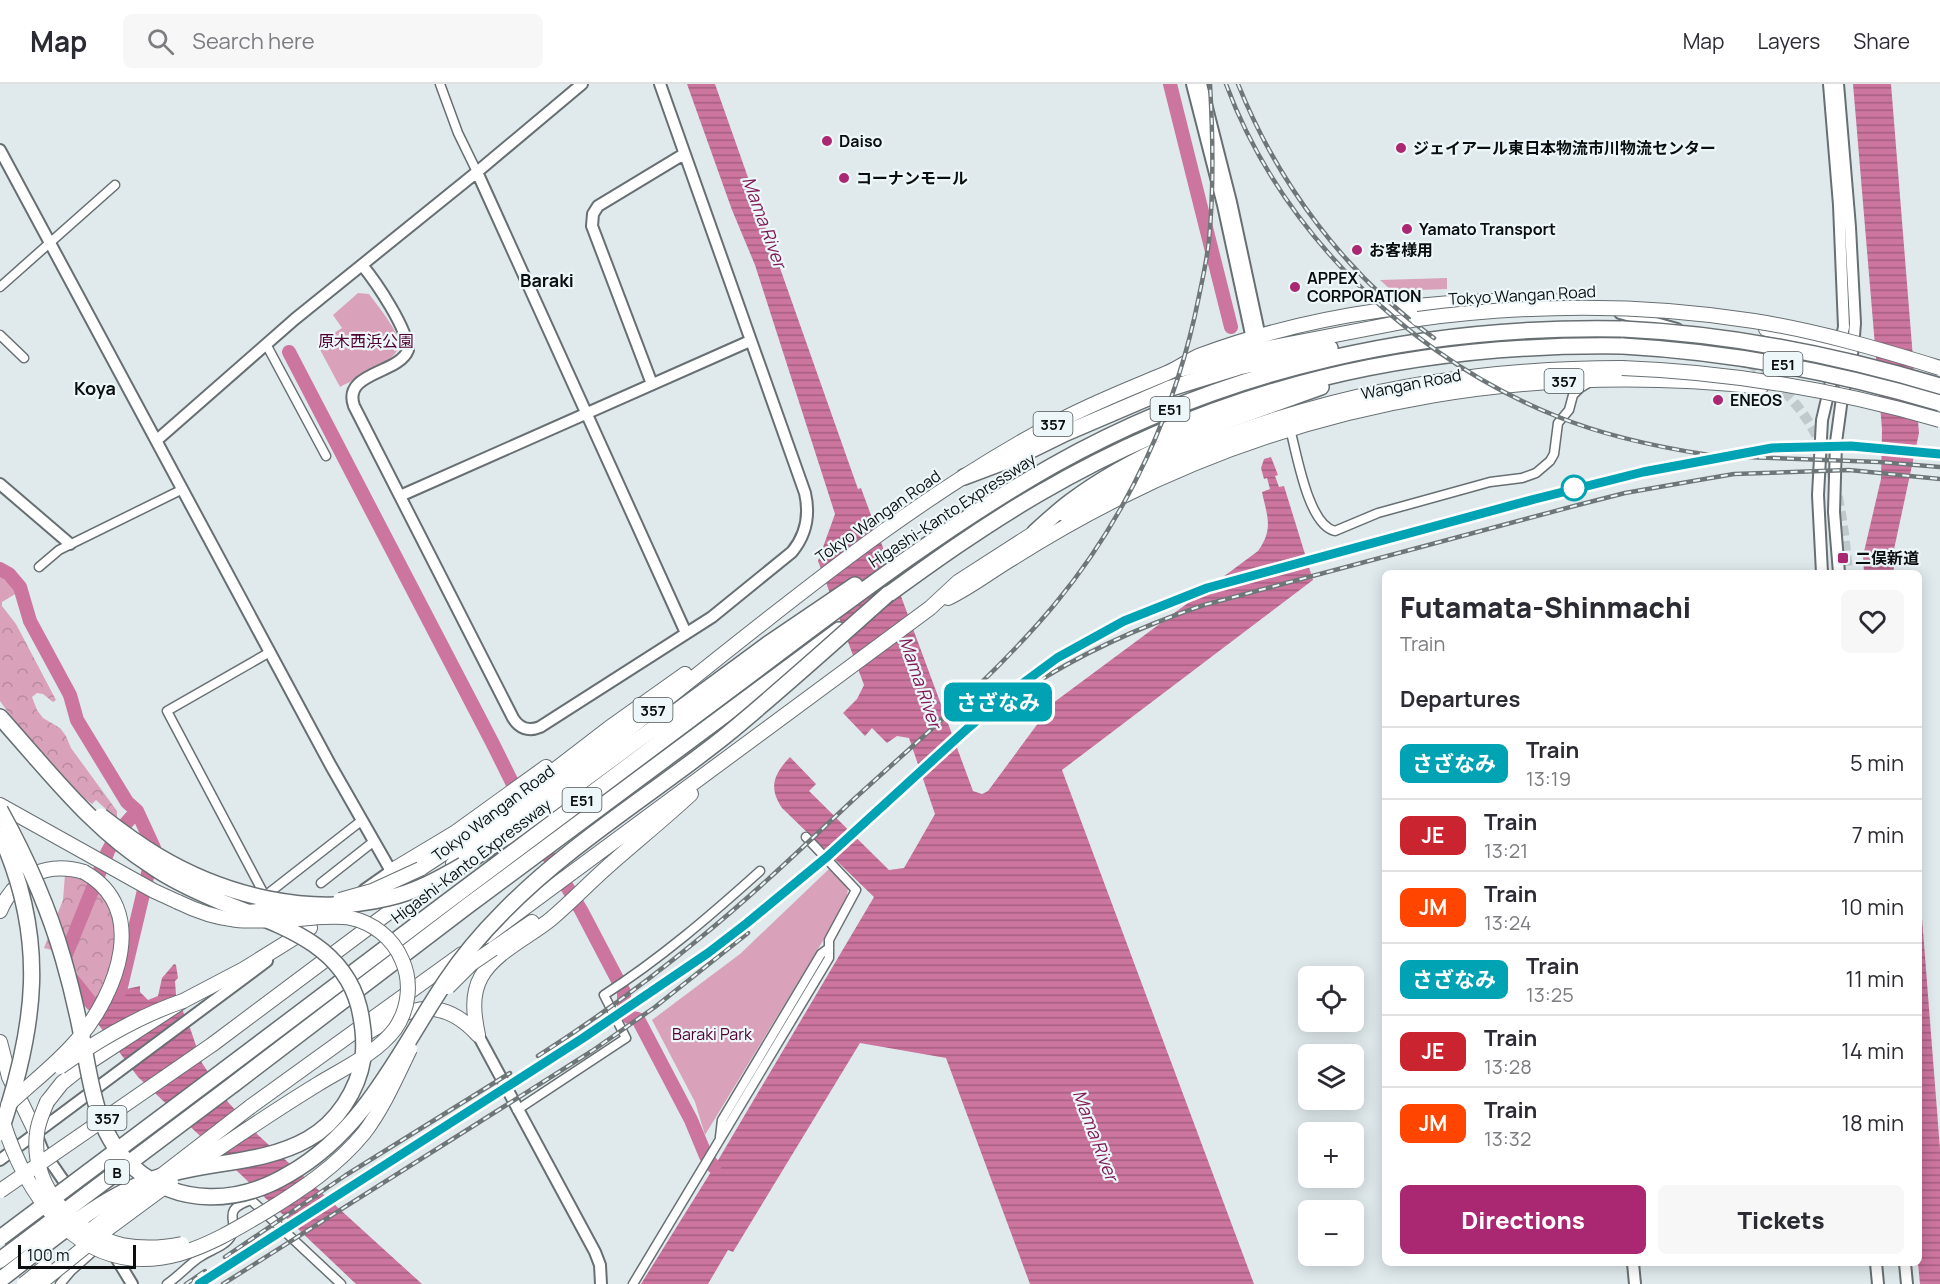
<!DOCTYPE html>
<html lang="en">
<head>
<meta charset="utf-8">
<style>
	body { margin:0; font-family:Manrope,"Noto Sans JP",sans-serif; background:#f7f7f7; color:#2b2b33; height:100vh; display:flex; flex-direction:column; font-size:22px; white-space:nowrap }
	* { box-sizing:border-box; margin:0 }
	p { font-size:20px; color:#7c7c81 }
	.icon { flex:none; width:33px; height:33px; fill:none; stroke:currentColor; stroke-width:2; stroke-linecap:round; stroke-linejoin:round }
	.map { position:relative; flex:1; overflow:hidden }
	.side { position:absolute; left:1382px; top:486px; width:540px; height:696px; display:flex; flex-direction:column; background:#fff; border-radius:9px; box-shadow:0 3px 15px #0003 }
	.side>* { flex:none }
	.badge { padding:0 12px; border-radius:9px; font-size:21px; line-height:39px }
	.tools { position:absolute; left:1298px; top:882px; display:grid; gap:12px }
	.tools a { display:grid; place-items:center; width:66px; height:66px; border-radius:9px; background:#fff; box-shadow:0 3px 15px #0003; font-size:30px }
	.scale { position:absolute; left:18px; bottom:15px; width:118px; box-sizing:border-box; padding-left:6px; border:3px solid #0b0e0f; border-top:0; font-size:16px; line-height:21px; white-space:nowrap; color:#0b0e0f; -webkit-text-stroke:4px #edf7fa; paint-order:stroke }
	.map>.badge { position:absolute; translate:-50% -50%; box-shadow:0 0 0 3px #fff }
	h2 { padding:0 18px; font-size:22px; line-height:54px }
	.round { display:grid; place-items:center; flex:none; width:63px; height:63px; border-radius:9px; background:#f7f7f7 }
	.overview { display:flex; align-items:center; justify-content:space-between; height:102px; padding:0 18px }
	h1 { font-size:28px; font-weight:800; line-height:45px }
	.button { display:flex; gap:12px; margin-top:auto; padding:12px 18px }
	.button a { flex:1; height:69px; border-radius:9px; background:#aa2772; color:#fff; font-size:24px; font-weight:800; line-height:69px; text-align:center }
	.button a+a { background:#f7f7f7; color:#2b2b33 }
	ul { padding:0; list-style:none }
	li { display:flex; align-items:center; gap:18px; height:72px; padding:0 18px; border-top:2px solid #e1e1e2 }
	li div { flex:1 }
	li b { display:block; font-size:22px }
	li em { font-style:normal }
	li .badge { min-width:66px; font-weight:700; text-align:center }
	header { display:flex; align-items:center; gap:36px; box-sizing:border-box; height:84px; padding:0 30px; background:#fff; border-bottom:2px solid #e1e1e2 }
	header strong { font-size:28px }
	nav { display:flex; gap:33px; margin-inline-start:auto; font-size:21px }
	.search { width:420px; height:54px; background:#f7f7f7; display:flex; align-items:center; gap:15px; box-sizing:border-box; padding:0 21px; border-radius:9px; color:#7c7c81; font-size:22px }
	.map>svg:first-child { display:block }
	.green { fill:#d9a2ba }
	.forest { fill:url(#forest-crowns) }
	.water { fill:url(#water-rules) }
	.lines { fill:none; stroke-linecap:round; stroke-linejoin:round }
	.river { stroke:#cc759f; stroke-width:14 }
	.tertiary-tunnel { stroke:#c0c9cc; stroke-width:10; stroke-dasharray:10 5; stroke-linecap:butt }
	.minor-casing { stroke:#676f72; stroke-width:11 }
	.tertiary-casing { stroke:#676f72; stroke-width:14 }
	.trunk-casing { stroke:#676f72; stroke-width:16 }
	.motorway-casing { stroke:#676f72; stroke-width:18 }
	.minor { stroke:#fff; stroke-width:8 }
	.tertiary { stroke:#fff; stroke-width:10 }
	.trunk { stroke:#fff; stroke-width:14 }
	.motorway { stroke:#fff; stroke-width:15 }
	.rail-casing { stroke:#6f7678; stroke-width:4.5 }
	.rail { stroke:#edf7fa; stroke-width:2; stroke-dasharray:7; stroke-linecap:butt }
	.trunk-bridge-casing { stroke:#676f72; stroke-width:16; stroke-linecap:butt }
	.motorway-bridge-casing { stroke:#676f72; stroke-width:18; stroke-linecap:butt }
	.trunk-bridge { stroke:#fff; stroke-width:14 }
	.motorway-bridge { stroke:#fff; stroke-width:15 }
	.line-casing { stroke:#fff; stroke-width:14 }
	.line { stroke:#00a3b4; stroke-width:9 }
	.poi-dot { fill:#aa2772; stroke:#edf7fa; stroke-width:2 }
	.stop-dot { fill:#fff; stroke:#00a3b4; stroke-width:3 }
	.labels { text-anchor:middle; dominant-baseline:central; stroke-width:4.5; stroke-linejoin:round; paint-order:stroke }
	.shield { fill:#edf7fa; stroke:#4f5456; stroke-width:1.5 }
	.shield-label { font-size:15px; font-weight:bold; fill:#0b0e0f }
	.poi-label { font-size:16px; font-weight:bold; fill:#0b0e0f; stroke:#edf7fa; text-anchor:start }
	.street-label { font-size:16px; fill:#0b0e0f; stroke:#edf7fa }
	.park-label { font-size:16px; fill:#500031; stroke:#edf7fa }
	.water-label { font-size:18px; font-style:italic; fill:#7f1754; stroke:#edf7fa }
	.neighbourhood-label { font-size:18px; font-weight:bold; fill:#0b0e0f; stroke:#edf7fa }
</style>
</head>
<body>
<header>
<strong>Map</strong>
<div class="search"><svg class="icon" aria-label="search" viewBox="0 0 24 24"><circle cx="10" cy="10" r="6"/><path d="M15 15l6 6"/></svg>Search here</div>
<nav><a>Map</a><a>Layers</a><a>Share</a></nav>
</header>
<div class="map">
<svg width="1940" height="1200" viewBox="0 0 1940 1200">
	<defs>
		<pattern id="forest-crowns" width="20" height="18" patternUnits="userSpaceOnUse" patternTransform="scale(1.5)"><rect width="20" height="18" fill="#d9a2ba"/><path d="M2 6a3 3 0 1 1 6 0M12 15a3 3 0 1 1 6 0" fill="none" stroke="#b98a9f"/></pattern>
		<pattern id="water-rules" width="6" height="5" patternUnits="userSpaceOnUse" patternTransform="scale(1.5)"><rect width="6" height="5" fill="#cc759f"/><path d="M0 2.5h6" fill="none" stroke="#a45e80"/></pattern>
	</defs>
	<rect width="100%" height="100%" fill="#e0eaed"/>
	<path class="green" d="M1447,194V205L1392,207L1380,196Z
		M358,209L369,210C377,221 398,246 399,259C400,278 355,295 340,303L317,260L342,244L333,231Z
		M829,785L848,804L846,819L705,1051L695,1018L652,936L740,870Z"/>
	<path class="forest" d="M0,492L17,505V509L2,518V522L16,540L56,616L53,618L43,610L37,609L32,613L37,626L43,634L60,644L66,652L71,664L117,727V743L105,732L108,727L96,716L92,720L79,710L31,661L0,617Z
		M65,790H72L90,797L59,868L44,864L63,816Z
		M97,803C120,829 118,867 105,898C102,904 100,910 96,914C82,900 71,886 72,866Z"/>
	<path class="water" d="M687,0H715L858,405L861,404L973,707L982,710L988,707L1053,619L1258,467C1274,445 1267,432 1262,408L1270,405L1267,394L1264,395L1261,384L1264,375L1271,373L1278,391L1275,392L1279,403L1284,402L1313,496L1062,686L1254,1200H1030L946,974L860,959L733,1168L728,1166L708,1200H641L714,1083L874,813L782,724C768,703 774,690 790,673L816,700L809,707L889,786L904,784L935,730L909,654L897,652L887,659L872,644L865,652L843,629L857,615L864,601L818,477L835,430L755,181L732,126Z
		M1853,0H1891L1919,349L1893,470L1894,489H1864L1863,472L1881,395L1882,345Z
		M1919,796L1940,1065V1200H1920L1918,1179Z
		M174,880L176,881L178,894L175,897L176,911L190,944L202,979L228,1018L258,1051L422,1200H356L138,993L98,940L90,925L96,912L140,902V908L148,916L158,912L162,894Z"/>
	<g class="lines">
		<path class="river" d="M1170,0L1231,243
			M289,268L493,660L549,773L581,826L624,908V924L629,933L638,935L691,1036L706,1072L714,1083
			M0,485L9,490L20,503L30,537L70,611L77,636L127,718L137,727L154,764L120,907
			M92,920L68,890L65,873L108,767L119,747L137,727"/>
		<path class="tertiary-tunnel" d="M1749,279C1827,329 1841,403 1848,489"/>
		<defs>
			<path id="minor" d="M440,0L458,49L477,88
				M0,203L115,101
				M0,251L24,274
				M266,260L326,372
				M1290,345C1297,370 1308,441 1335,447L1378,429L1490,398L1522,394L1536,389L1550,377L1554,370L1558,339L1569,326L1573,311L1580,304L1590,298
				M39,483L59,466L183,405
				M270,568L167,627L265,812L361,737
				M321,799L373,758
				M517,1026L626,954L604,911C660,875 710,832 760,787
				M720,1053L722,1036L821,870L829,864
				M60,1200L71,1187L98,1163
				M167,1200C179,1192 188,1181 200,1173C208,1167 226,1162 231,1152C240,1136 219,1127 251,1116L341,1200
				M633,1200L829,874V856L856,806L806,753"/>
			<path id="tertiary" d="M1192,0L1223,121L1252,255
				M1201,0L1231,118L1260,253
				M1838,0L1850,143L1855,239L1853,265L1842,314L1836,358L1834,428L1839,489
				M0,66L331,682L391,787L364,806
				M477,88L686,549
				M362,181C376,198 408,245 408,266C399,290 342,288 354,322L513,634C519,644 528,648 540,643L712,533L792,468C806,451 810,431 805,409L660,0
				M1620,229L1677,245
				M1703,255L1735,270
				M652,300L592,142L593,130L598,122L684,70
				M157,356L295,235L477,88L582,0
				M0,400L70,460
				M400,412L750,257
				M1822,489L1818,411L1822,336L1844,243L1839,121L1829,0
				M478,951L595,1168L600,1181L601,1200
				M38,1055L43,1067L81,1122
				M0,1076L267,877
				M112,1167L132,1200
				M1633,1179L1635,1200
				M1876,1179L1878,1200
				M1905,1179L1907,1200"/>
			<path id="trunk" d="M1766,245L1844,263
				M1183,285L1273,263L1418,235
				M1064,430C1237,328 1422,284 1622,284
				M948,514C971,503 991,487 1013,474C1048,452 1083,432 1119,414C1320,313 1539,279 1761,303
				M0,721L154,807L178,818
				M453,780C539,716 623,650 707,583C820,493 933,403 1061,336C1095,318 1131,304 1167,289C1179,284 1189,276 1201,271C1317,228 1446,212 1569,218
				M420,785L461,758L609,644L685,590
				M391,787L456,748L546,683
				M0,827C15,792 47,777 84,788
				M485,853L930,524L958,498L1045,442
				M493,865L532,838
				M478,951C474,932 471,911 481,893C495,868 529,853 551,835C570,819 586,802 605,785C633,760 663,736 691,710
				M361,953C403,926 438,907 478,951
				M0,958L9,993L36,1049
				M213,960L416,808
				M47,1018L62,999L82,983L183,917L244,885L310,844
				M250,1023L462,870"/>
			<path id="motorway" d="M964,393L1017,373L1066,349L1171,304L1239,283L1330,264
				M1035,448C1046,438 1058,427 1070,418C1143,363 1235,334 1321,303
				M878,518C930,480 983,442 1040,409C1224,302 1411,259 1623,262
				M0,633L36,674
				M463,781L506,753L768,560L855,501
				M224,986C382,866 540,748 699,629C814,544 927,453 1052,382C1228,283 1423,241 1623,245
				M234,1000L466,823L839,546"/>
		</defs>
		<use href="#minor" class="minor-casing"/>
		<use href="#tertiary" class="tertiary-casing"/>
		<use href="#trunk" class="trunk-casing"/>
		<use href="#motorway" class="motorway-casing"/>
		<use href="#minor" class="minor"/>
		<use href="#tertiary" class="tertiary"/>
		<use href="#trunk" class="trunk"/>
		<use href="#motorway" class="motorway"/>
		<defs>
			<path id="rail" d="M1226,0C1281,148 1410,273 1556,332C1605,352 1657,363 1709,371
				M1238,0C1278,100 1346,191 1434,254
				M1745,373L1879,378L1940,383
				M1028,604C1083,568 1142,542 1204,521L1578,421L1625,409L1699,396L1734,390L1849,386L1940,395
				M538,972C594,936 648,897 700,854C753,811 803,763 853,716C922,653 995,592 1055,520C1128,432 1177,324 1199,212C1203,193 1207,175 1209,156C1214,104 1213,52 1210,0
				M225,1173L346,1091L510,989
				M186,1200L205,1187
				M199,1200L583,954L708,869L747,839L828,772L956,654L1003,614L1057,574L1124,537L1207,504L1624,392L1772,364L1851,362L1917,366L1940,370
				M223,1200L592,967L655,923L748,849"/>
		</defs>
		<use href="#rail" class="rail-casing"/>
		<use href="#rail" class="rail"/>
		<defs>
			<path id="trunk-bridge" d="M1418,235C1530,220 1642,219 1754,237C1817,247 1879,265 1940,284
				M1622,284C1731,288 1836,306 1940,336
				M340,816L372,807L420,785
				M178,818C223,840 248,838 297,835C315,834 333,831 351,834C373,839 393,854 402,876C412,898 409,925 395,945C376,970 344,984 318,1000C274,1027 231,1056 189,1085
				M247,828L303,823
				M448,903L471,880L493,865
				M60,983C98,956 139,932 183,917
				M47,1018C43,1028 38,1038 37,1049C30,1102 73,1149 122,1161C142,1165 163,1164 182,1160
				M8,1021C31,999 57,980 78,955C117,909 150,825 84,788
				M2,1035C27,1115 83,1196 179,1170C210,1161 238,1144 265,1128C301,1106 337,1082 364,1049C383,1024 396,994 410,965
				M0,1107L213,960
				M83,1152L250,1023
				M24,1200L45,1183
				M39,1200L106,1146L171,1098"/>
			<path id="motorway-bridge" d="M1623,245C1732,250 1836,271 1940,302
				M1623,262C1731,268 1836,288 1940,319
				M0,726C26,773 48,822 63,874C70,898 76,923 81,948C91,996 94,1049 133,1083C179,1123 239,1120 289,1090C366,1046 399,967 446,897C463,871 483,848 504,827C570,760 651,711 724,653C780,607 834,558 888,510
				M101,732C119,746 138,760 158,772C225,812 310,833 388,814C415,808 439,795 463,781
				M0,750C48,855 36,943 0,1049
				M0,1154L224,986
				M0,1176L234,1000
				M0,1196C50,1158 101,1111 162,1092C210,1077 264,1080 308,1055C337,1039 358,1006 363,974C365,957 363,940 359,923C342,857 275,840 219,817C195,807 171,796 150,781C105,752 71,714 36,674"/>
		</defs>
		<use href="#trunk-bridge" class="trunk-bridge-casing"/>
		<use href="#motorway-bridge" class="motorway-bridge-casing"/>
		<use href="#trunk-bridge" class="trunk-bridge"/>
		<use href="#motorway-bridge" class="motorway-bridge"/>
	</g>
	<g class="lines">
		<defs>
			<path id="line" d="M199,1200L583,954L708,869L747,839L828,772L968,644L1003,614L1057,574L1124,537L1207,504L1535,415L1643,388L1772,364L1851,362L1940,370"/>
		</defs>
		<use href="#line" class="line-casing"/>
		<use href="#line" class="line"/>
	</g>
	<g class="poi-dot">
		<circle cx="827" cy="57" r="6"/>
		<circle cx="1401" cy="64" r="6"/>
		<circle cx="844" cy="94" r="6"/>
		<circle cx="1407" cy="145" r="6"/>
		<circle cx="1357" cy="166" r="6"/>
		<circle cx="1295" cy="203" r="6"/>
		<circle cx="1718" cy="316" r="6"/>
		<rect x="1837" y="468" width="12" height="12" rx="3"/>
	</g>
	<circle class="stop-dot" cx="1574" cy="404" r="12"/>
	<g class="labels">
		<g class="shield">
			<rect x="1763.5" y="268" width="39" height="24" rx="4.5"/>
			<rect x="1544.5" y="285" width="39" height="24" rx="4.5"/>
			<rect x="1150.5" y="313" width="39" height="24" rx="4.5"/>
			<rect x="1033.5" y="328" width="39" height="24" rx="4.5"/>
			<rect x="633.5" y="614" width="39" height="24" rx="4.5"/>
			<rect x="562.5" y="704" width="39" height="24" rx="4.5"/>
			<rect x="87.5" y="1022" width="39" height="24" rx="4.5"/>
			<rect x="105" y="1076" width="24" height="24" rx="4.5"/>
		</g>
		<g class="shield-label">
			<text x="1783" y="280">E51</text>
			<text x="1564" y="297">357</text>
			<text x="1170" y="325">E51</text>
			<text x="1053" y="340">357</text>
			<text x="653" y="626">357</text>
			<text x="582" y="716">E51</text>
			<text x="107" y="1034">357</text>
			<text x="117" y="1088">B</text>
		</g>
		<g class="poi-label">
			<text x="839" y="57">Daiso</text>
			<text x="1413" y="64">ジェイアール東日本物流市川物流センター</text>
			<text x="856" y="94">コーナンモール</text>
			<text x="1419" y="145">Yamato Transport</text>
			<text x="1369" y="166">お客様用</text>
			<text x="1307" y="194">APPEX<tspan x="1307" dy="18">CORPORATION</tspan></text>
			<text x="1730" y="316">ENEOS</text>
			<text x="1855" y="474">二俣新道</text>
		</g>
		<g class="street-label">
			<text transform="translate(1522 211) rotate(-3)">Tokyo Wangan Road</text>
			<text transform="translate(1411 300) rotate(-11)">Wangan Road</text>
			<text transform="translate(952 426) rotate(-33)">Higashi-Kanto Expressway</text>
			<text transform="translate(878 432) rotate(-35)">Tokyo Wangan Road</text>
			<text transform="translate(493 729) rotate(-37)">Tokyo Wangan Road</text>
			<text transform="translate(471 777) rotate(-37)">Higashi-Kanto Expressway</text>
		</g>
		<g class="park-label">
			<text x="366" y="257">原木西浜公園</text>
			<text x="712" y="950">Baraki Park</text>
		</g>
		<g class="water-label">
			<text transform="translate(765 138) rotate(70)">Mama River</text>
			<text transform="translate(921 598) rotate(71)">Mama River</text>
			<text transform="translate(1096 1051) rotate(69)">Mama River</text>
		</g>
		<g class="neighbourhood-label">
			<text x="547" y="196">Baraki</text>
			<text x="95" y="304">Koya</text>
		</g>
	</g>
</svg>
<div class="tools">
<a><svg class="icon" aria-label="locate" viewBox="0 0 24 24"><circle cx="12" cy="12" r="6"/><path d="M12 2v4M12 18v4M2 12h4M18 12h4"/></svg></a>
<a><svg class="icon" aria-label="layers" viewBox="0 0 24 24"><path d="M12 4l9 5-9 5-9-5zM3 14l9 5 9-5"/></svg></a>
<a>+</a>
<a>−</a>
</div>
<div class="scale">100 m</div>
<b class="badge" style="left:998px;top:618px;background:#00a3b4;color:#fff">さざなみ</b>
<section class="side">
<div class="overview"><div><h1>Futamata-Shinmachi</h1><p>Train</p></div><a class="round"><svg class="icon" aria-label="heart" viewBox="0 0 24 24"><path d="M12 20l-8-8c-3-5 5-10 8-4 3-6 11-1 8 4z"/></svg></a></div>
<h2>Departures</h2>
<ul>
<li><span class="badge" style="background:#00a3b4;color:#fff">さざなみ</span><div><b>Train</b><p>13:19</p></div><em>5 min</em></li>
<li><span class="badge" style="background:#c9242f;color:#fff">JE</span><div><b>Train</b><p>13:21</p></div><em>7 min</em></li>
<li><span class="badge" style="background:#ff4500;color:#fff">JM</span><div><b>Train</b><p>13:24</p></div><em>10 min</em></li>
<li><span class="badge" style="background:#00a3b4;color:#fff">さざなみ</span><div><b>Train</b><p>13:25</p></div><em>11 min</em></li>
<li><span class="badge" style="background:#c9242f;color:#fff">JE</span><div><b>Train</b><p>13:28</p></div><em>14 min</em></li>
<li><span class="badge" style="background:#ff4500;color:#fff">JM</span><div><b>Train</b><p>13:32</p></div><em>18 min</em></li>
</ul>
<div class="button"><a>Directions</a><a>Tickets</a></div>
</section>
</div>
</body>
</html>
